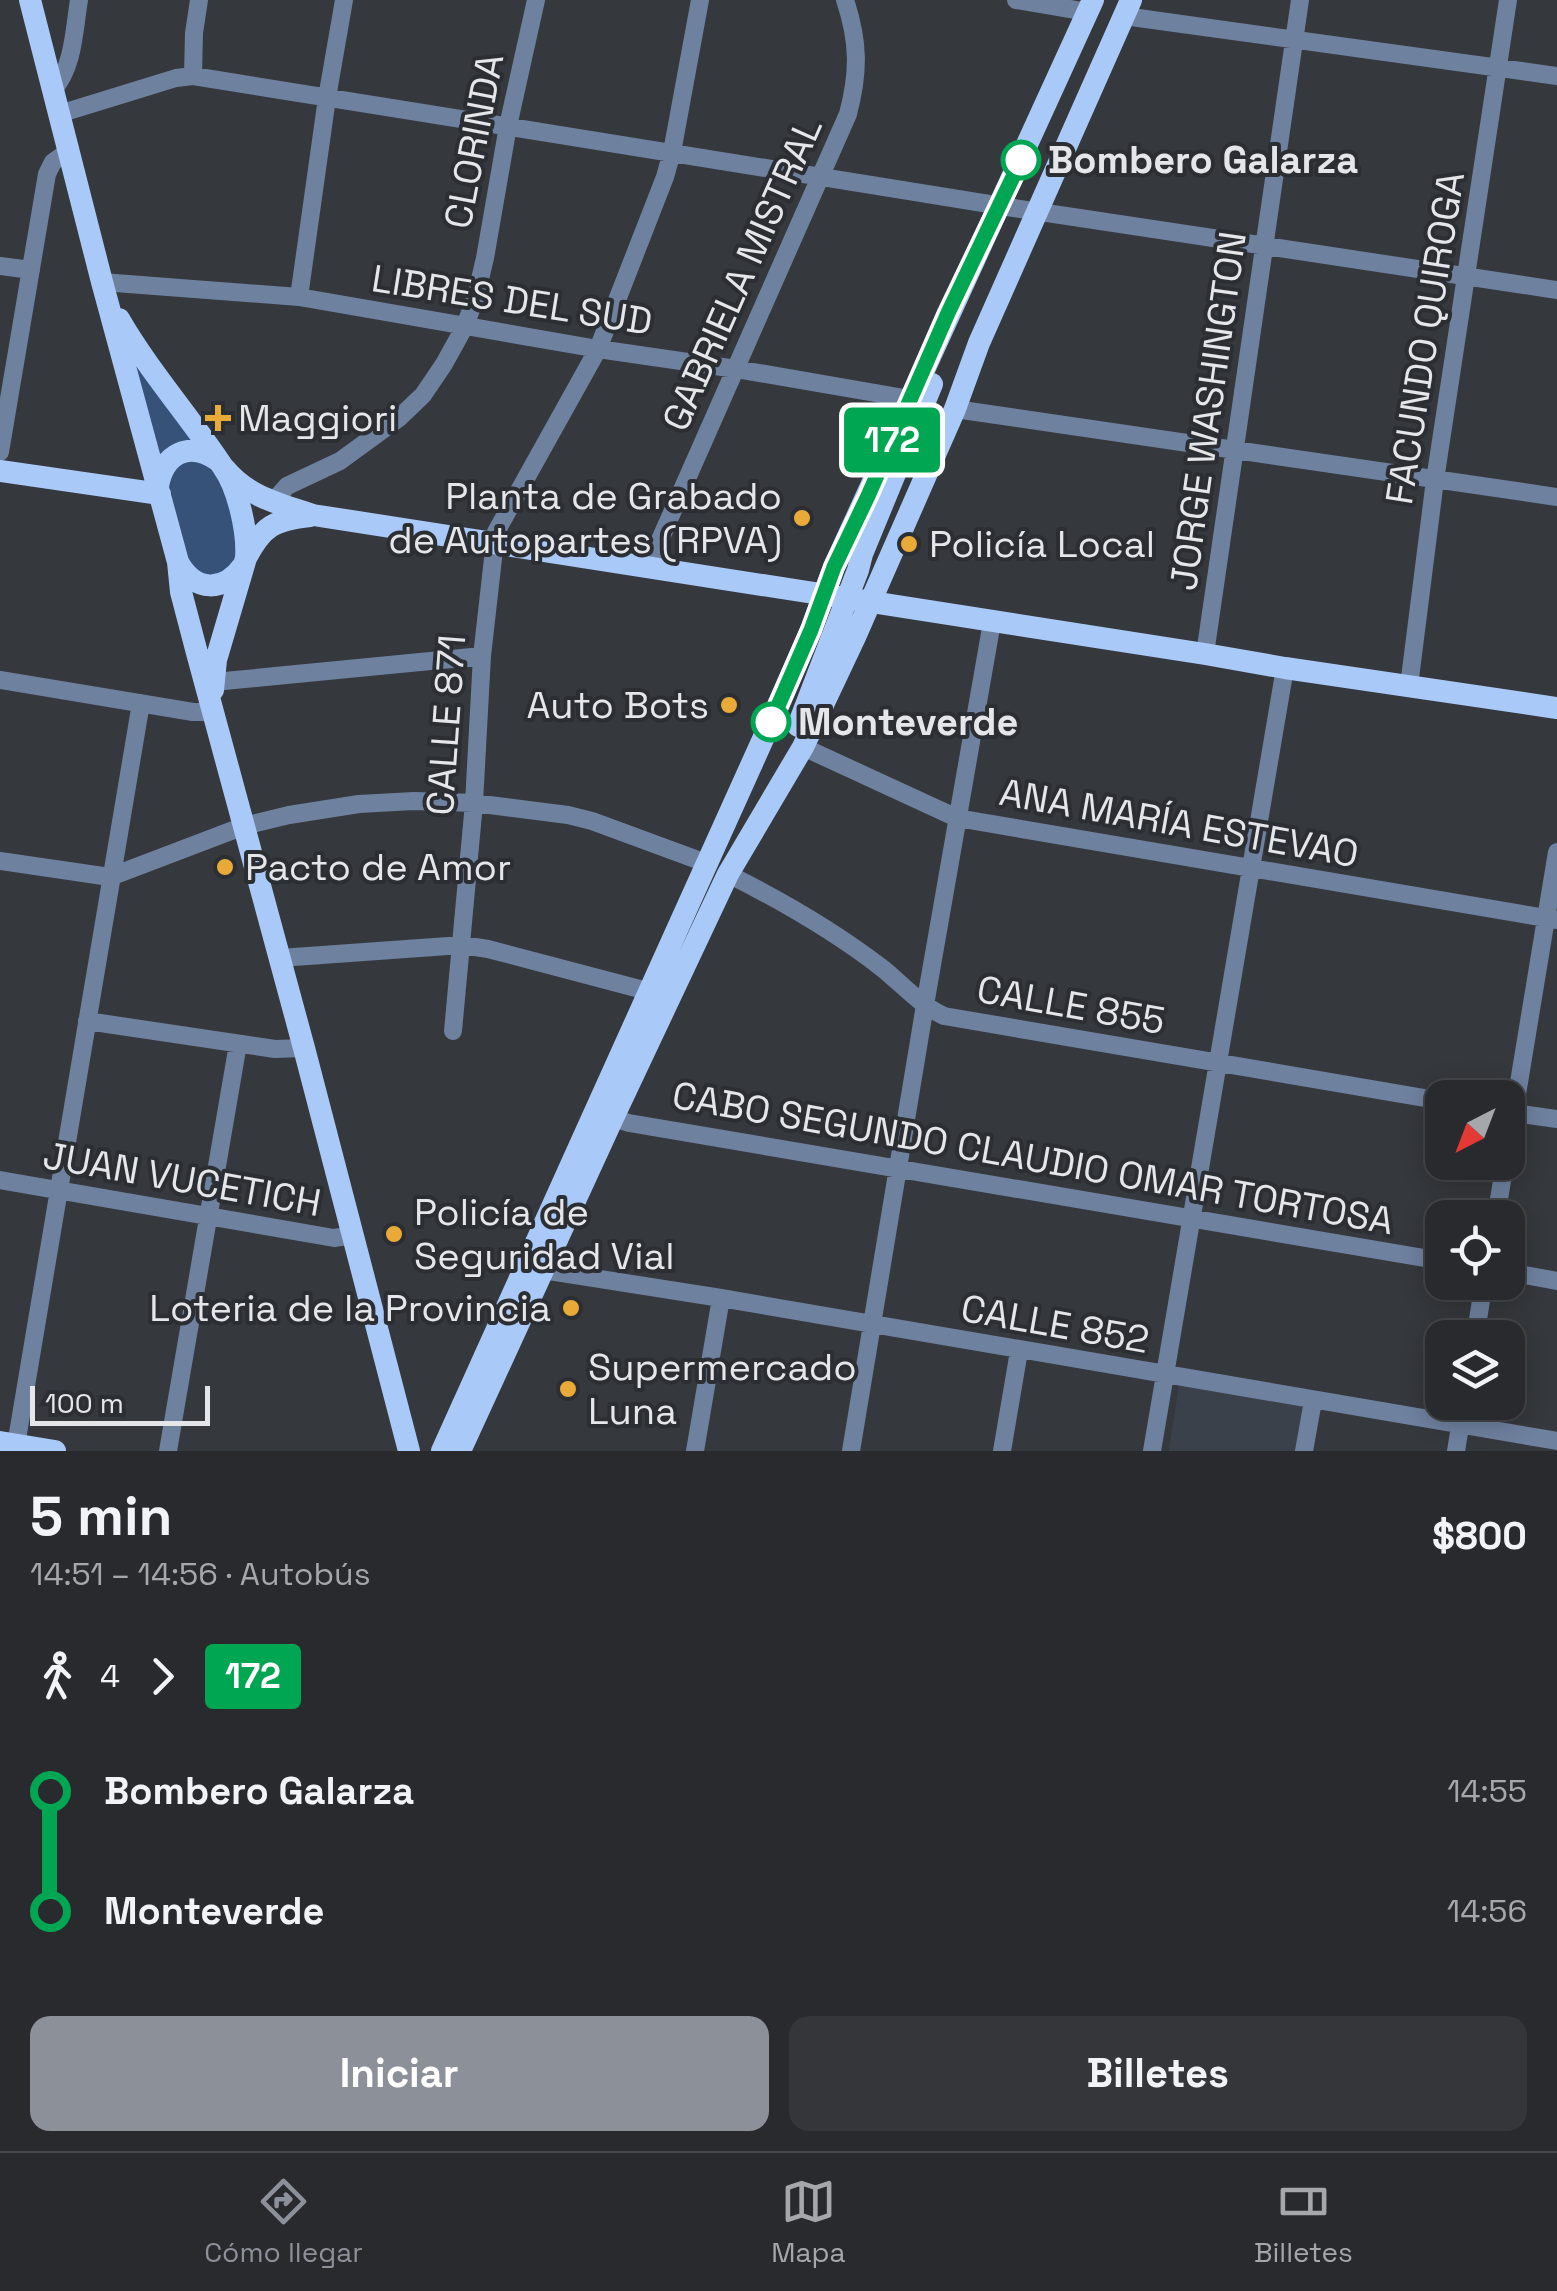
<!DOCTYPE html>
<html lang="es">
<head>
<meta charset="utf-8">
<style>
	body { margin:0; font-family:"Space Grotesk",sans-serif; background:#343639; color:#f1f3f6; height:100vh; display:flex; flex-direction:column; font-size:38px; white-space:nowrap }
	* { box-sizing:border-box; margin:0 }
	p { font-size:32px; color:#a5a7aa }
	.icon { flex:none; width:55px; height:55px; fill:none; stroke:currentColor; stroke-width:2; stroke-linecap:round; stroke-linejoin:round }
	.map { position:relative; height:1451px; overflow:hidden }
	.sheet { display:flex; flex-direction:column; background:#282a2d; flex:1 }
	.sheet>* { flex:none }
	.badge { padding:0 20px; border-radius:8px; font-size:35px; line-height:65px }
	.needle { width:65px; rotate:222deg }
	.controls { position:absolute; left:1425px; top:1080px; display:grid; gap:20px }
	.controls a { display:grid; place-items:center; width:100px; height:100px; border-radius:20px; background:#282a2d; box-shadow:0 5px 25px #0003,0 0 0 2px #444649; font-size:50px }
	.scale { position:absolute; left:30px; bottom:25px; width:180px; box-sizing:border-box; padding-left:10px; border:5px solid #e4e6e9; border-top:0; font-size:28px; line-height:35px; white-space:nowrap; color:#e4e6e9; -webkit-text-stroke:8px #2b2e32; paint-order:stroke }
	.map>.badge { position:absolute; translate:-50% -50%; box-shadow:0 0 0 5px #fff }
	.legs { display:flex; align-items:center; gap:15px; height:110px; padding:0 30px; font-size:32px }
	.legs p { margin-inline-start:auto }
	.headline { display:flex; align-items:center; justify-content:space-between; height:170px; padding:0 30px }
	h1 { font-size:55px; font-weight:700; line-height:75px }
	.action { display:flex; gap:20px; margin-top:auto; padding:20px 30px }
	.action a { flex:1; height:115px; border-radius:20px; background:#8c9099; color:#fff; font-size:40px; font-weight:700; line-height:115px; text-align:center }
	.action a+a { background:#343639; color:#f1f3f6 }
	ul { padding:0 30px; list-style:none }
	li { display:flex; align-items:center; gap:35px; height:120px; font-size:38px }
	li i { display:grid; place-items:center; width:15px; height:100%; margin:0 12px; background:currentColor }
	li i::after { content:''; width:25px; height:25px; margin:-12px; border:8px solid; border-radius:50%; background:#282a2d }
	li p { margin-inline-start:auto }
	li:first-child i { background:linear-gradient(#0000 50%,currentColor 0) }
	li:last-child i { background:linear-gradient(currentColor 50%,#0000 0) }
	.tab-bar { display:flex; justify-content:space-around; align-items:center; height:140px; border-top:2px solid #444649; background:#282a2d; font-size:28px; color:#a5a7aa }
	.tab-bar a { display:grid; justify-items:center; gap:5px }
	.tab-bar .current { color:#8c9099 }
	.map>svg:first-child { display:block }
	.built { fill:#3b414b }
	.green { fill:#375279 }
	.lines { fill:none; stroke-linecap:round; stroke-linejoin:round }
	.minor { stroke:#6e819e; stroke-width:18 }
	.major { stroke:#a9c9f9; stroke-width:22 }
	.line-1-casing { stroke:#fff; stroke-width:22 }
	.line-1 { stroke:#00a651; stroke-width:15 }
	.stop-1-dot { fill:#fff; stroke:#00a651; stroke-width:5 }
	.poi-dot { fill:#e9aa38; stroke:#2b2e32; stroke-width:4 }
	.labels { text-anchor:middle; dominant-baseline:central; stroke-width:8; stroke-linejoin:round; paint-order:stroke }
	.street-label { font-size:38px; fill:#e4e6e9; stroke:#2b2e32 }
	.stop-label { font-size:38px; font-weight:bold; fill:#e4e6e9; stroke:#2b2e32; text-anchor:start }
	.poi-label { font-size:38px; fill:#e4e6e9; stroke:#2b2e32; text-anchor:start }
</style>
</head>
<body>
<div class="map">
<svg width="1557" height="1451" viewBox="0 0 1557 1451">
	<rect width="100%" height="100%" fill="#35383c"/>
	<path class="built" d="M1179,1384L1306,1405L1298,1451H1169Z"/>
	<path class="green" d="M135,364L203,447L159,463Z
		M176,462H211L238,527L237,566L214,579L188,566L165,476Z"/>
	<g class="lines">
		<path class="minor" d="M1016,0L1088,12
			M1124,16L1557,76
			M193,76L194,33L199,0
			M53,90C74,66 74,30 79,0
			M59,114L176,78L193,76L1014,208L1557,290
			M0,266L31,270
			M102,282L299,297L598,349L736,369L910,399
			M299,297L327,98L344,0
			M955,409L1557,497
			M0,452L47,174L53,162L70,150
			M273,502L287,486L340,461L399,418L423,395L444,364L465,326L476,296L485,258L508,126L536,0
			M648,567L848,114C859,72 859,42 845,0
			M1205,654L1300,0
			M0,680L193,712H214
			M214,682L482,656
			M1409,686L1435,480L1508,0
			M803,747L957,818L1557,920
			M0,861L110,877L244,826L289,815L359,804L414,801L474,803L568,815L592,821L706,863
			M728,874C782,901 834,931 882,968C902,984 920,1005 944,1016L1442,1101
			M280,958L462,945L488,949L651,992
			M87,1021L275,1049L304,1048
			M453,1031L474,803L482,656L496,532L598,349L665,177L672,152L700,0
			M1508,1112L1557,1119
			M613,1118L629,1123L1442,1261
			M1508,1149L1557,852
			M0,1180L334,1238L354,1235
			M1496,1218L1505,1162
			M543,1270L721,1298L1557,1441
			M1508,1272L1557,1281
			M1475,1338L1484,1282
			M15,1451L141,703
			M168,1451L238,1044
			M695,1451L721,1298
			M851,1451L925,1005L992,622
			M1002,1451L1019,1351
			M1152,1451L1285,668
			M1304,1451L1313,1401
			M1456,1451L1464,1402"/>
		<path class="major" d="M30,0L102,282L178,562L181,592L197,653L304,1048L409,1451
			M119,319C149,371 190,417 223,467C238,488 248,532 246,558L216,660L213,690
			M225,469C248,497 280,504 313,515L1205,654L1285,668L1557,708
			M0,471L160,494
			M158,486C164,453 189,441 217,460
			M246,558C263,525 275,520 310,516
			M178,562C195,593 224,592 243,566
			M798,726L858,570L862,554L932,384
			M0,1442L55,1451
			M442,1451L768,728L811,630L834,567L1093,0
			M460,1451L613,1118L728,874L803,747L855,637L955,409L979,343L1131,0"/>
	</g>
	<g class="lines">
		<defs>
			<path id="line-1" d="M771,722L811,630L834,567L868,496L948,313L1021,160"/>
		</defs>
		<use href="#line-1" class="line-1-casing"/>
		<use href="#line-1" class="line-1"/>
	</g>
	<g class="stop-1-dot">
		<circle cx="1021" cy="160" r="18"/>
		<circle cx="771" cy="722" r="18"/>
	</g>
	<g class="poi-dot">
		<path d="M213 403h10v10h10v10h-10v10h-10v-10h-10v-10h10z"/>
		<circle cx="802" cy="518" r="10"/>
		<circle cx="909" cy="544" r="10"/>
		<circle cx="729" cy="705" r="10"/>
		<circle cx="225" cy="867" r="10"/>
		<circle cx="394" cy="1234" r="10"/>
		<circle cx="571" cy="1308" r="10"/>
		<circle cx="568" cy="1389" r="10"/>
	</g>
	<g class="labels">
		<g class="street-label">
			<text transform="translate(474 141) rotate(-79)">CLORINDA</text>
			<text transform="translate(742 274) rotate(-66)">GABRIELA MISTRAL</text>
			<text transform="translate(512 300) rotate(9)">LIBRES DEL SUD</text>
			<text transform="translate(1425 338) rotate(-81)">FACUNDO QUIROGA</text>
			<text transform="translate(1208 411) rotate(-82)">JORGE WASHINGTON</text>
			<text transform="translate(446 725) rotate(-86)">CALLE 871</text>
			<text transform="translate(1179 823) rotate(10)">ANA MARÍA ESTEVAO</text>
			<text transform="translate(1071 1005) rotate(10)">CALLE 855</text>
			<text transform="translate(1033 1158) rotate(10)">CABO SEGUNDO CLAUDIO OMAR TORTOSA</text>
			<text transform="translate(182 1179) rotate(10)">JUAN VUCETICH</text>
			<text transform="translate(1055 1324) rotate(10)">CALLE 852</text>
		</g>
		<g class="stop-label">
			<text x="1048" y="160">Bombero Galarza</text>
			<text x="798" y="722">Monteverde</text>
		</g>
		<g class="poi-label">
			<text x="238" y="418">Maggiori</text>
			<text x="782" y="496" text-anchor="end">Planta de Grabado<tspan x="782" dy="44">de Autopartes (RPVA)</tspan></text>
			<text x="929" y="544">Policía Local</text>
			<text x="709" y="705" text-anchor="end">Auto Bots</text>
			<text x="245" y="867">Pacto de Amor</text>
			<text x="414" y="1212">Policía de<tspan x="414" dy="44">Seguridad Vial</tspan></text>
			<text x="551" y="1308" text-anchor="end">Loteria de la Provincia</text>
			<text x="588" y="1367">Supermercado<tspan x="588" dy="44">Luna</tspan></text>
		</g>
	</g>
</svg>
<div class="controls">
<a><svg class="needle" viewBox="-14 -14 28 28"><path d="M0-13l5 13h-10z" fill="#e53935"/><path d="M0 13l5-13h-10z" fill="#a5a7aa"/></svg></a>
<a><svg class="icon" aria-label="locate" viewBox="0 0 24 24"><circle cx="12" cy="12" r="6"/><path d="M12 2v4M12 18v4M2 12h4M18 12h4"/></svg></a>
<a><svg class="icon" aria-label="layers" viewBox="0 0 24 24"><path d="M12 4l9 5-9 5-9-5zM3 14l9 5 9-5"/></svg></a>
</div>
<div class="scale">100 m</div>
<b class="badge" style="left:892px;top:440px;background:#00a651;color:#fff">172</b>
</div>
<section class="sheet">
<div class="headline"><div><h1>5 min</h1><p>14:51 – 14:56 · Autobús</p></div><b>$800</b></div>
<div class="legs"><svg class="icon" aria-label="walk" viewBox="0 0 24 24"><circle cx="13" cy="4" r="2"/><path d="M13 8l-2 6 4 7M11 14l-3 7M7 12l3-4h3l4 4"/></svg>4<svg class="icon" aria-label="forward" viewBox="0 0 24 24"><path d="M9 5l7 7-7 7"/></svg><b class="badge" style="background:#00a651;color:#fff">172</b></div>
<ul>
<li><i style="color:#00a651"></i><b>Bombero Galarza</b><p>14:55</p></li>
<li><i style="color:#00a651"></i><b>Monteverde</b><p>14:56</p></li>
</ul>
<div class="action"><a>Iniciar</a><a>Billetes</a></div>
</section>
<nav class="tab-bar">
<a class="current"><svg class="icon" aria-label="directions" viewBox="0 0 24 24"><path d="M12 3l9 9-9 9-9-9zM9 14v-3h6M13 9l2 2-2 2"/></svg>Cómo llegar</a>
<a><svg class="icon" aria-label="map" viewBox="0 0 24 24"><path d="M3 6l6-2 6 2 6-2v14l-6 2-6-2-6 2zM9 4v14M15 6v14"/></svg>Mapa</a>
<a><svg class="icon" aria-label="tickets" viewBox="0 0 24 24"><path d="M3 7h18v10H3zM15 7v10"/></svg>Billetes</a>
</nav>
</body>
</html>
